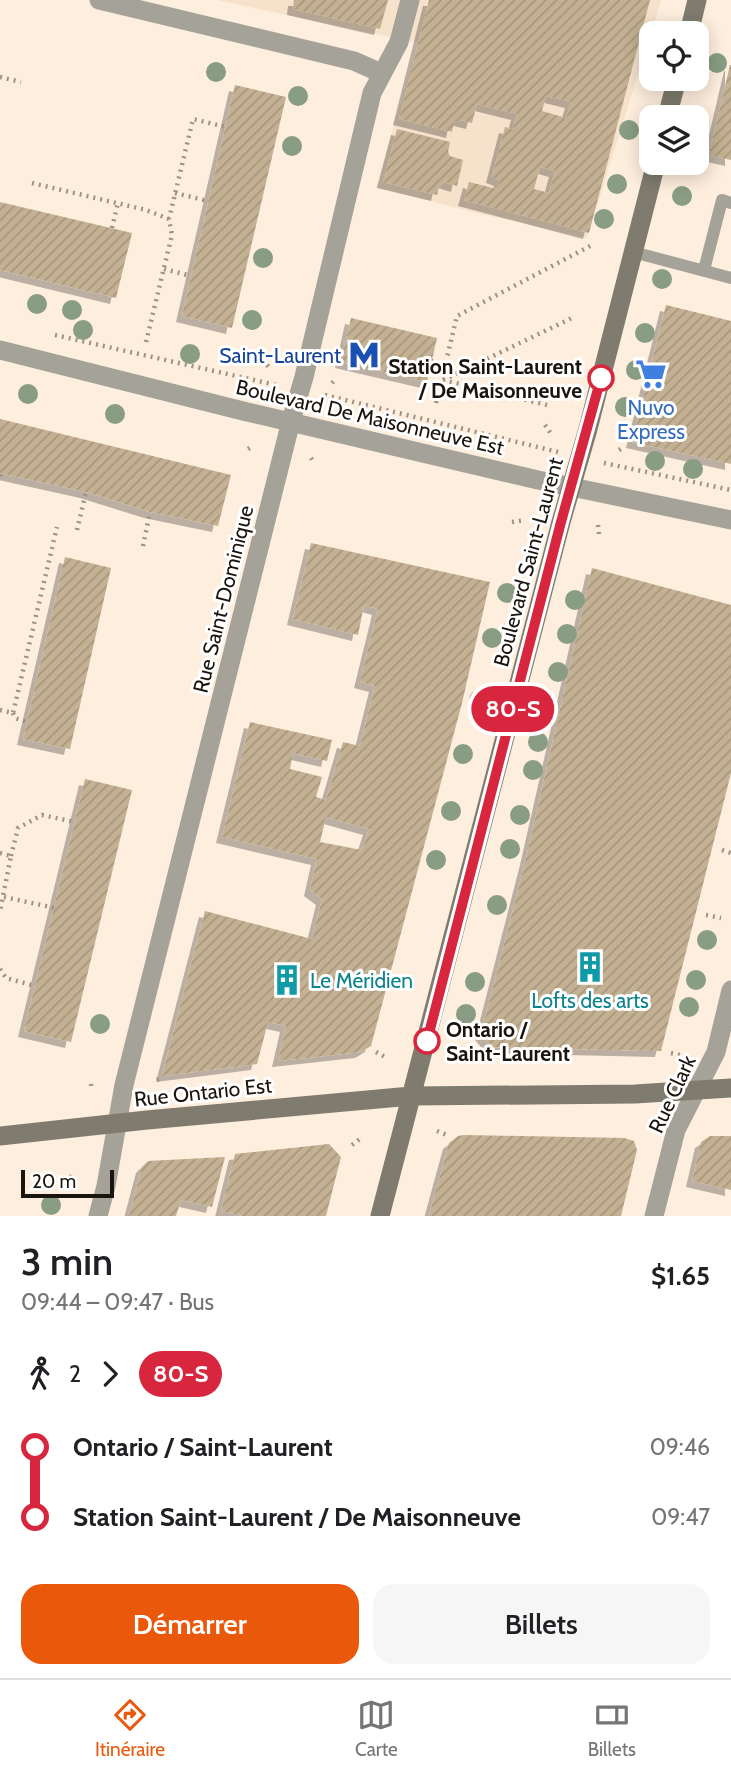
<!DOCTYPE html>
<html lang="fr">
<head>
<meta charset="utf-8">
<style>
	body { margin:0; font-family:Cabin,sans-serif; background:#f6f6f6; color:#202124; height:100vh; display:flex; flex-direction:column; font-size:26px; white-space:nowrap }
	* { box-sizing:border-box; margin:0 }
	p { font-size:23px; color:#757577 }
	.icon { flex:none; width:38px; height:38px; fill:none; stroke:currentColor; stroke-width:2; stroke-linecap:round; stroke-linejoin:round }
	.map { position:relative; height:1216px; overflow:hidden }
	.panel { display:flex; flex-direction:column; background:#fff; flex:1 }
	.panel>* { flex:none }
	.badge { padding:0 14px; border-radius:23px; font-size:24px; line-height:46px }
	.buttons { position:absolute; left:639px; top:21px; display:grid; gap:14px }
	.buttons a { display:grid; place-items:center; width:70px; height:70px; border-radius:14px; background:#fff; box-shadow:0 4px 18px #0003; font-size:35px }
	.scale { position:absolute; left:21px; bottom:18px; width:93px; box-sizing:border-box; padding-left:7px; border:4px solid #19140e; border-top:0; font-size:19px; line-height:24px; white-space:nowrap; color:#19140e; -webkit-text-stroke:5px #fff; paint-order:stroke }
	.map>.badge { position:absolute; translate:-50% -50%; box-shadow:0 0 0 4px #fff }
	.legs { display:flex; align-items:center; gap:10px; height:77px; padding:0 21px; font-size:23px }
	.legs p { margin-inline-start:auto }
	.summary { display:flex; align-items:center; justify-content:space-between; height:119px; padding:0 21px }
	h1 { font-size:38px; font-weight:600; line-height:52px }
	.primary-button { display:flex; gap:14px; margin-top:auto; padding:14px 21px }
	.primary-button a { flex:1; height:80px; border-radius:21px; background:#ea580c; color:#fff; font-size:28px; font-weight:600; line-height:80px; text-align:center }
	.primary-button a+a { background:#f6f6f6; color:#202124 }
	ul { padding:0 21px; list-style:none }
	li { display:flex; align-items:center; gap:24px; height:70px; font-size:26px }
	li i { display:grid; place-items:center; width:10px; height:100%; margin:0 9px; background:currentColor }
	li i::after { content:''; width:18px; height:18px; margin:-9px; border:5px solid; border-radius:50%; background:#fff }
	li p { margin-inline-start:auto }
	li:first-child i { background:linear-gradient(#0000 50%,currentColor 0) }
	li:last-child i { background:linear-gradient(currentColor 50%,#0000 0) }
	.dock { display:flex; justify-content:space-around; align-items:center; height:98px; border-top:2px solid #e0e0e0; background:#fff; font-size:19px; color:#757577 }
	.dock a { display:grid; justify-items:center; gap:4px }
	.dock .active { color:#ea580c }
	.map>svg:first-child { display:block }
	.built { fill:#f6e1ca }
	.building { fill:url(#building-hatch); fill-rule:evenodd; filter:url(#shadow) }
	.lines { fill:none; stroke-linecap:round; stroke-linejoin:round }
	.path { stroke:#9e9286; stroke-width:4.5; stroke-dasharray:2 5; stroke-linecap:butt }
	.service { stroke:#a4a299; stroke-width:12 }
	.minor { stroke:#a4a299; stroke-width:19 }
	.tertiary { stroke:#a4a299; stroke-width:19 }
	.secondary { stroke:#7f7c6f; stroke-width:19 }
	.tree { fill:#889d83 }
	.line-1-casing { stroke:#fff; stroke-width:16 }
	.line-1 { stroke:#d7263d; stroke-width:10 }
	.stop-1-dot { fill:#fff; stroke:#d7263d; stroke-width:3.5 }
	.labels { text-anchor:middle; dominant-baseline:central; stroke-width:6; stroke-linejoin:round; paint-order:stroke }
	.transit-label { font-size:21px; fill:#164399; stroke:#fff; text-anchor:end }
	.stop-label { font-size:21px; font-weight:bold; fill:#19140e; stroke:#fff; text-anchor:end }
	.shop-label { font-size:21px; fill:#366cbe; stroke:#fff }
	.street-label { font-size:21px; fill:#19140e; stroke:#fff }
	.culture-label { font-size:21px; fill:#0d838f; stroke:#fff; text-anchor:start }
</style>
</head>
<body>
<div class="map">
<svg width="731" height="1216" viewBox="0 0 731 1216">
	<defs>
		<pattern id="building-hatch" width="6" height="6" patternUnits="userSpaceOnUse" patternTransform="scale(1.75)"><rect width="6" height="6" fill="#c4b193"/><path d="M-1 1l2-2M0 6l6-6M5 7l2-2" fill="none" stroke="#a8977e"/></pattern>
		<filter id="shadow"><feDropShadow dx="-6" dy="6" stdDeviation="0" flood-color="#0004"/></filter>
	</defs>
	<rect width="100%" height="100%" fill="#feeedd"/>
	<path class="built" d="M217,0H661L587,238L481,214L376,187L418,43Z"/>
	<path class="building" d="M294,0H388L380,29L293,9Z
		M429,0H650L589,233L464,200L469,182L497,189L500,180L492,177L505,127L513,129L517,114L477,104L472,123L460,120L454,123L452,132L399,119ZM546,96L571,102L566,118L542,111ZM540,167L555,171L549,193L534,189Z
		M730,65H731V160L709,155Z
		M235,85L286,97L232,328L182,316Z
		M397,129L450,142L448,152L450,156L463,160L457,186L444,182L439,186L437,195L383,182Z
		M0,202L132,233L116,298L0,270Z
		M666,305L731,321V464L632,442Z
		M351,318L437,338L427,382L341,362Z
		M0,419L231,475L218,526L150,512L86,492L0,473Z
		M311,543L490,582L462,703L371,1046L361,1052L278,1061L286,1026L268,1022L257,1064L162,1076L205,911L312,939L322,899L310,890L317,859L222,837L250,722L332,740L327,761L293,753L290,769L322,777L316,797L326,800L343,742L360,746L375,686L360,682L378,609L364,605L358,635L293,619ZM326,817L369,829L362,850L320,842Z
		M65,557L111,568L70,749L23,739Z
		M592,568L731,605V773L661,1051L492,1047L481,1034L526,859Z
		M85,779L132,790L71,1042L24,1031Z
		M464,1135L624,1138L634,1141L637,1150L621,1216H429L449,1143L458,1136Z
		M710,1136H731V1190L692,1181L701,1142Z
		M329,1144L341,1157L326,1216H243L221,1211L235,1154Z
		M225,1157L212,1207L181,1200L176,1216H129L142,1167L148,1161Z"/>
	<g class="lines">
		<path class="path" d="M0,77L21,82
			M32,183L146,210L169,219
			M175,193L208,201
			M112,228L118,203
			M164,269L191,276
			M55,335L276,385
			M146,342L172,235L169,219L193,119L226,127
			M431,361L446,366
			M267,365L271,370
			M443,380L574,317
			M443,380L551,406
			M332,383L336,379
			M325,395L558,452
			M436,403L457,316L592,245
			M545,425L552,435
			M248,449L253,446
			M619,450L624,447
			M311,458L314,463
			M604,463L731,490
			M0,476L1,473
			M512,522L525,520
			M598,525L599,534
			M77,530L86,492
			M143,546L150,512
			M0,710L13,713L57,527
			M13,713L15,718L27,722
			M722,850L731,853
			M0,853L11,856L0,911
			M11,856L18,828L42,815L75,822
			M4,897L55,908
			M706,915L721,918
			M0,969L6,978L35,986
			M376,1052L387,1058
			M464,1052L476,1049
			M671,1053L680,1055
			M157,1080L161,1078
			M91,1084L92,1090
			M437,1131L447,1135
			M352,1145L360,1139
			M71,1177L74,1172"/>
		<path class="service" d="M633,252L731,278
			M704,270L722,200L731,203"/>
		<path class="minor" d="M99,0L354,61L381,73
			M98,1216L106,1186L124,1085L291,421L304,377L372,93L399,42L410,0
			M654,1216L676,1130L716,1052L731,990"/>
		<path class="tertiary" d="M0,350L243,411L538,480L731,520"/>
		<path class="secondary" d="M689,33L697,0
			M667,117L677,79
			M0,1136L147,1120L411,1096L635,1094L731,1088
			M380,1216L561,522L588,429L656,163"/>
	</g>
	<g class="tree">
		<circle cx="717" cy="63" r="10"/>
		<circle cx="216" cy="72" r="10"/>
		<circle cx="298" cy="96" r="10"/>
		<circle cx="629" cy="130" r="10"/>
		<circle cx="292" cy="146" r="10"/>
		<circle cx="617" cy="184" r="10"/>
		<circle cx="682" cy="196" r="10"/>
		<circle cx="604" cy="219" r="10"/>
		<circle cx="263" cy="258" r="10"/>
		<circle cx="662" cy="279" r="10"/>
		<circle cx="37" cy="304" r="10"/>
		<circle cx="72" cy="310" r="10"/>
		<circle cx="252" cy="320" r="10"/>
		<circle cx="83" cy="330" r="10"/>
		<circle cx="645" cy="333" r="10"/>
		<circle cx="190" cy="354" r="10"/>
		<circle cx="636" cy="370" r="10"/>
		<circle cx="28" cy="394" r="10"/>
		<circle cx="625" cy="407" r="10"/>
		<circle cx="115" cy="414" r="10"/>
		<circle cx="655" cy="461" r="10"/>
		<circle cx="693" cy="469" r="10"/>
		<circle cx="507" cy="593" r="10"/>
		<circle cx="575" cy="600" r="10"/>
		<circle cx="567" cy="634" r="10"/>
		<circle cx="492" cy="638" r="10"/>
		<circle cx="558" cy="672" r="10"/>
		<circle cx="479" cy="700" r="10"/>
		<circle cx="547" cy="714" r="10"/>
		<circle cx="538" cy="742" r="10"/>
		<circle cx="463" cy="754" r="10"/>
		<circle cx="533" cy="770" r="10"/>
		<circle cx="451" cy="811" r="10"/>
		<circle cx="520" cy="815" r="10"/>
		<circle cx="510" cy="849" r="10"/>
		<circle cx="436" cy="860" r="10"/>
		<circle cx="497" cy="905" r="10"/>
		<circle cx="707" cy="940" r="10"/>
		<circle cx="696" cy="980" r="10"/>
		<circle cx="475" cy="982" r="10"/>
		<circle cx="689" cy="1007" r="10"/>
		<circle cx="466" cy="1014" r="10"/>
		<circle cx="100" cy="1024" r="10"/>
		<circle cx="51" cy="1205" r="10"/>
	</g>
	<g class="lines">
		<defs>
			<path id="line-1" d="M427,1041L561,522L601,378"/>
		</defs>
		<use href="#line-1" class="line-1-casing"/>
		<use href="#line-1" class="line-1"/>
	</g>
	<defs>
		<symbol id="metro-bare" viewBox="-9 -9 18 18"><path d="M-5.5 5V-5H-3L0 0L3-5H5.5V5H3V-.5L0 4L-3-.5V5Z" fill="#1a4fb4" stroke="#fff" stroke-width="2.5" paint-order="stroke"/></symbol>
		<symbol id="supermarket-bare" viewBox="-9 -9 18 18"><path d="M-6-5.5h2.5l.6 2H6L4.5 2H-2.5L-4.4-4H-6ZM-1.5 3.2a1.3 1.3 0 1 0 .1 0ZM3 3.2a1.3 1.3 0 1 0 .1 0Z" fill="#3f7fe0" stroke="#fff" stroke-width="2.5" paint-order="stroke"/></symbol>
		<symbol id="building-bare" viewBox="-9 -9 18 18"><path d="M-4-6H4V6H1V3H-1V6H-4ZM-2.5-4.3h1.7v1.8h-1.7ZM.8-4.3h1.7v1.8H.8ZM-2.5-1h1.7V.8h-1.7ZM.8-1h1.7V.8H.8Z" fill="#0f9aa8" stroke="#fff" stroke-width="2.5" paint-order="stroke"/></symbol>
	</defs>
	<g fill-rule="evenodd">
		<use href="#metro-bare" x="342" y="333" width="44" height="44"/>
		<use href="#supermarket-bare" x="629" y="352" width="44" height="44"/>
		<use href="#building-bare" x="568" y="945" width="44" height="44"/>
		<use href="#building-bare" x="265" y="958" width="44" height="44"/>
	</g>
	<g class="stop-1-dot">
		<circle cx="601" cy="378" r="12"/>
		<circle cx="427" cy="1041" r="12"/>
	</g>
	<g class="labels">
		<g class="transit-label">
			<text x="341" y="355">Saint-Laurent</text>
		</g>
		<g class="stop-label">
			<text x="582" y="366">Station Saint-Laurent<tspan x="582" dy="24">/ De Maisonneuve</tspan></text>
			<text x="446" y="1029" text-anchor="start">Ontario /<tspan x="446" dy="24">Saint-Laurent</tspan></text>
		</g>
		<g class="shop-label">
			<text x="651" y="407">Nuvo<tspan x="651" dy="24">Express</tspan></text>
		</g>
		<g class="street-label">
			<text transform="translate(370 417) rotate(13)">Boulevard De Maisonneuve Est</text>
			<text transform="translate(528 562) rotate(-75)">Boulevard Saint-Laurent</text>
			<text transform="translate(223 599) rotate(-76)">Rue Saint-Dominique</text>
			<text transform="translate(203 1092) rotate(-6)">Rue Ontario Est</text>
			<text transform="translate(672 1094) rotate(-65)">Rue Clark</text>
		</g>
		<g class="culture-label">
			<text x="310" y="980">Le Méridien</text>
			<text x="590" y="1000" text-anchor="middle">Lofts des arts</text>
		</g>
	</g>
</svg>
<div class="buttons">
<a><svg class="icon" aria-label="locate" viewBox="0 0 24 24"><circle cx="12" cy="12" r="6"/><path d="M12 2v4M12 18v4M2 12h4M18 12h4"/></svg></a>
<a><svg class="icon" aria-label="layers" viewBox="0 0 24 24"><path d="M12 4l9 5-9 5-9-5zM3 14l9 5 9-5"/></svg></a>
</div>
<div class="scale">20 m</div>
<b class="badge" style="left:513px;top:709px;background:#d7263d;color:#fff">80-S</b>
</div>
<section class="panel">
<div class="summary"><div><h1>3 min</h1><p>09:44 – 09:47 · Bus</p></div><b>$1.65</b></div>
<div class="legs"><svg class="icon" aria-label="walk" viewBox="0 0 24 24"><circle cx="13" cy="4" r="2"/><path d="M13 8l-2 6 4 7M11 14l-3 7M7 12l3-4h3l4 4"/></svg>2<svg class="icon" aria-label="forward" viewBox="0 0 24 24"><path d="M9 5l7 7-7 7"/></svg><b class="badge" style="background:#d7263d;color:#fff">80-S</b></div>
<ul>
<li><i style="color:#d7263d"></i><b>Ontario / Saint-Laurent</b><p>09:46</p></li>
<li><i style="color:#d7263d"></i><b>Station Saint-Laurent / De Maisonneuve</b><p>09:47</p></li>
</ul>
<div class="primary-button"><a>Démarrer</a><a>Billets</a></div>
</section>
<nav class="dock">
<a class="active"><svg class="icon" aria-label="directions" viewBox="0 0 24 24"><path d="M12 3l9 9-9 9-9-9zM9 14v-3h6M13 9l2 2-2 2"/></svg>Itinéraire</a>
<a><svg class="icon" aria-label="map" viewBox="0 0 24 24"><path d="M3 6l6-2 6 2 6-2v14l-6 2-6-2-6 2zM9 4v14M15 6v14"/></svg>Carte</a>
<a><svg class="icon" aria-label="tickets" viewBox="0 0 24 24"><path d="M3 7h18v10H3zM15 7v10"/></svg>Billets</a>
</nav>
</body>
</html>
